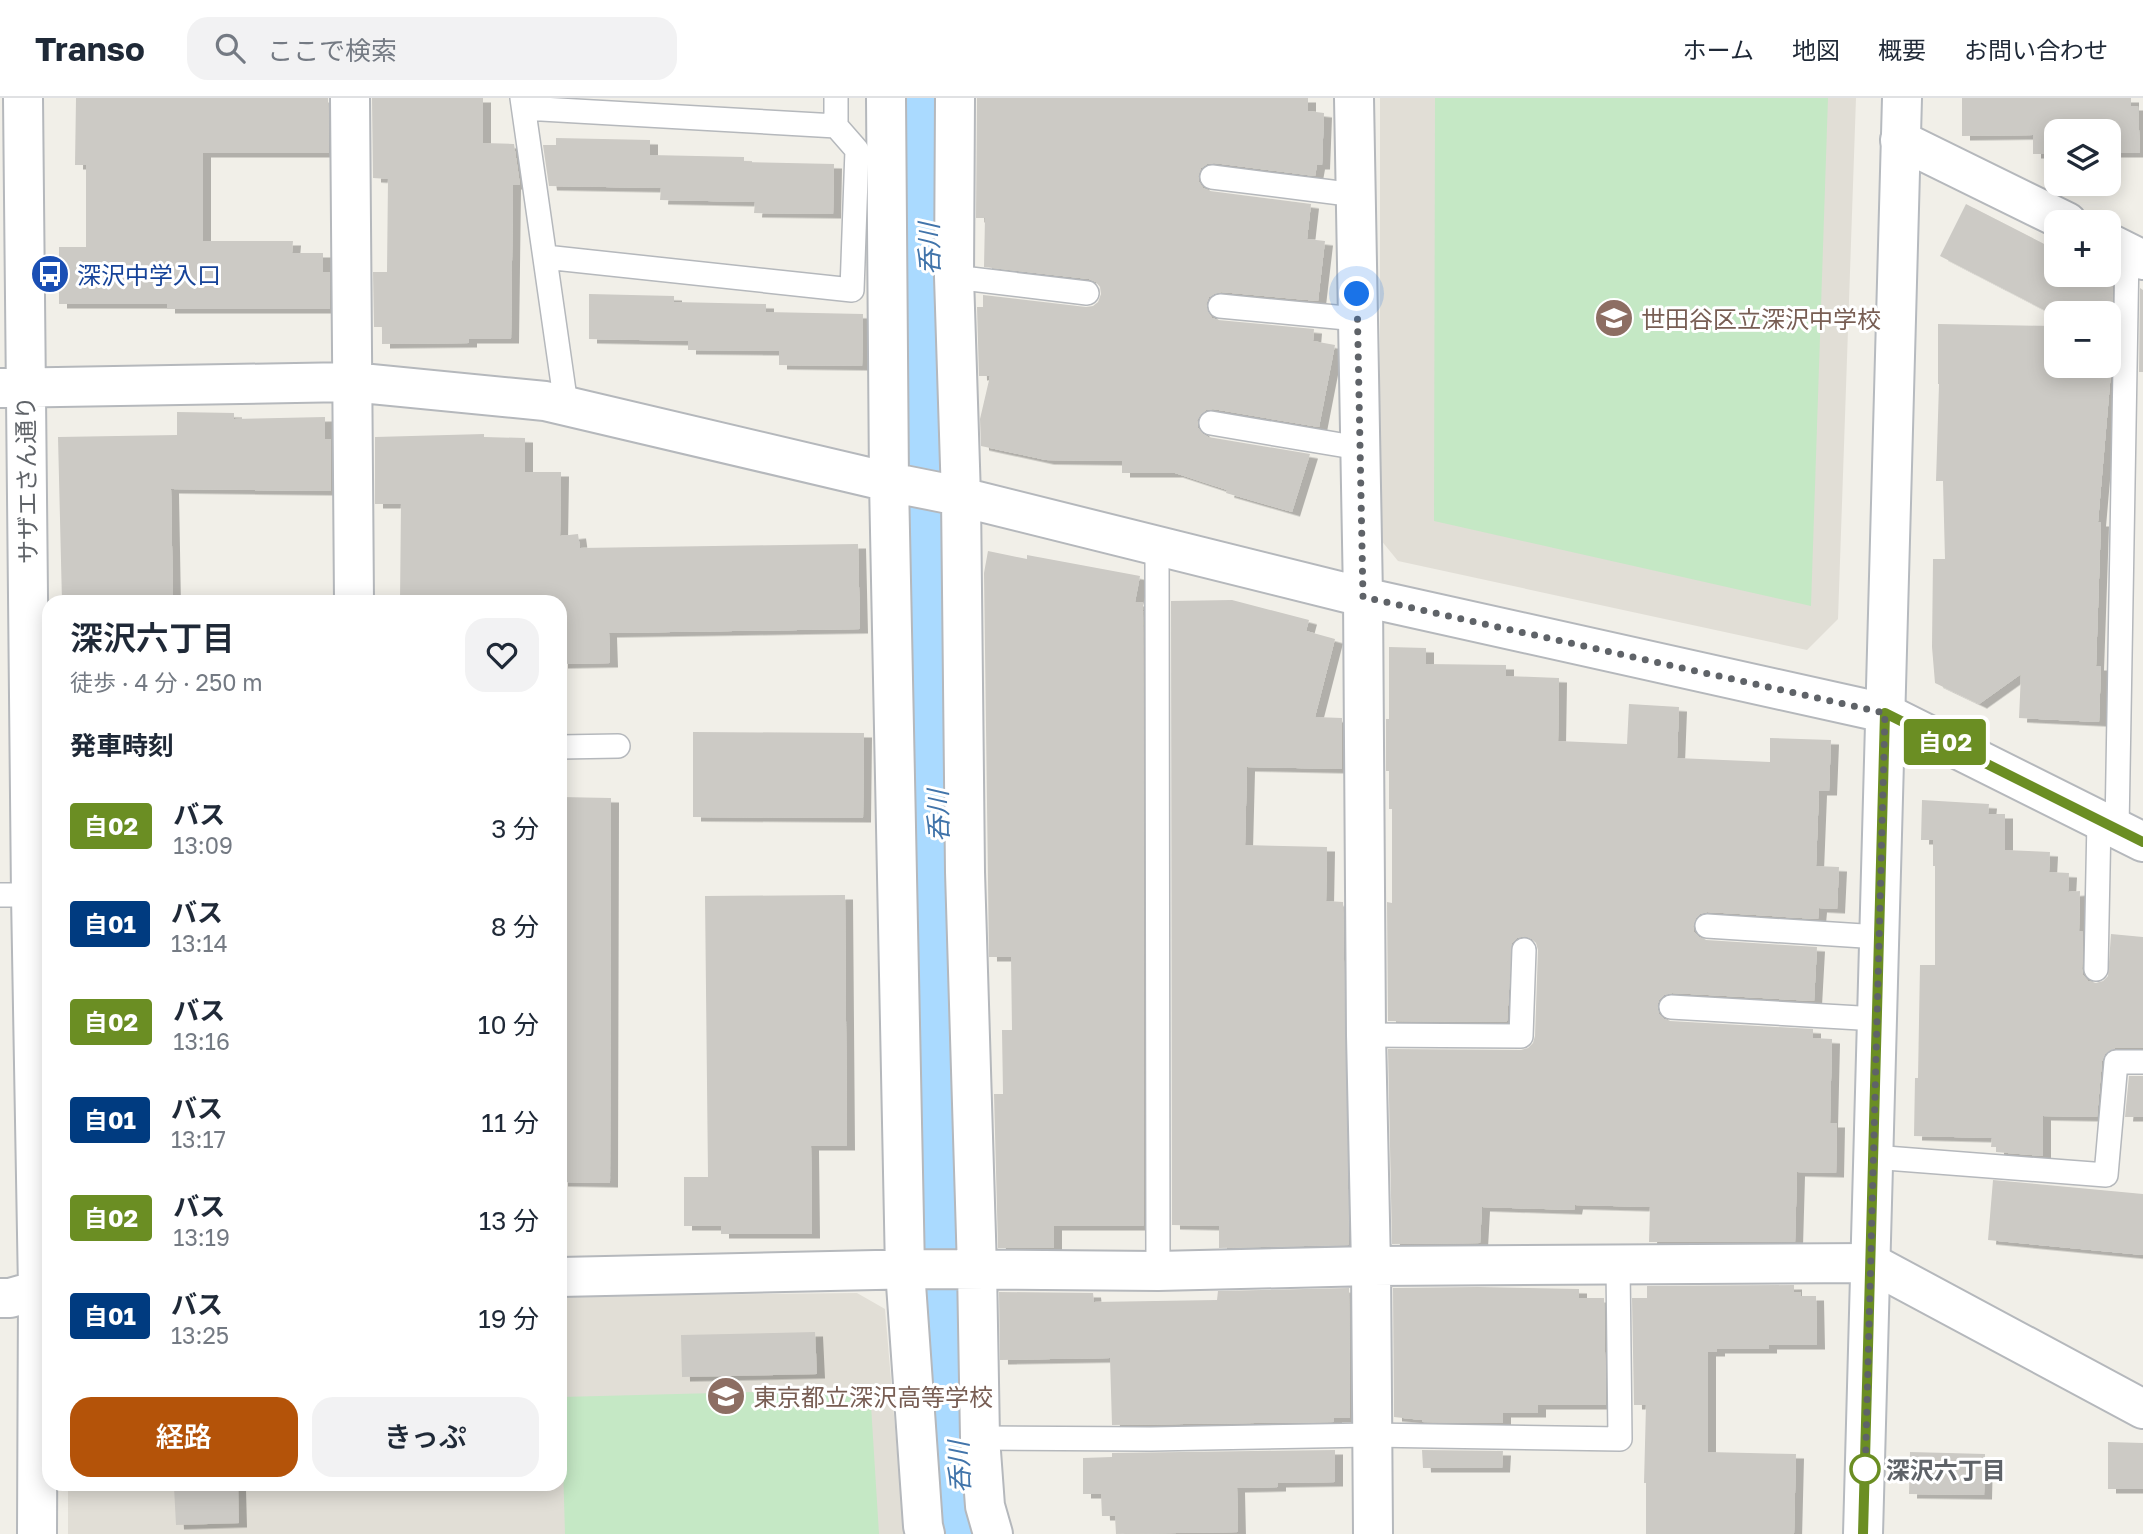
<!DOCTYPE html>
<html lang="ja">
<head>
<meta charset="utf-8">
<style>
	body { margin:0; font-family:"Golos Text","Noto Sans JP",sans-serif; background:#f2f2f3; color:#1f2937; height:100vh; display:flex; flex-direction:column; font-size:26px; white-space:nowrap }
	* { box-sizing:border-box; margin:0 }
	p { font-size:23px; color:#747a83 }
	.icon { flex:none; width:38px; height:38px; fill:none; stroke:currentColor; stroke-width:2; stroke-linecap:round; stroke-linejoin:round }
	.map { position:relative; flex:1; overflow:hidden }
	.drawer { position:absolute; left:42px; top:497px; width:525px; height:896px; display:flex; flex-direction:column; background:#fff; border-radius:21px; box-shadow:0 4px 18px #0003 }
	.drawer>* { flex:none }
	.badge { padding:0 14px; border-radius:5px; font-size:24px; line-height:46px }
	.buttons { position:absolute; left:2044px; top:21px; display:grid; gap:14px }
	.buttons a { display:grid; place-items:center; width:77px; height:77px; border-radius:14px; background:#fff; box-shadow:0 4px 18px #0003; font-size:35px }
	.you { position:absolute; width:35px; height:35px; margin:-18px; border:5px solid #fff; border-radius:50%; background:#1a73e8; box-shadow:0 0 0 10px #1a73e833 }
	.map>.badge { position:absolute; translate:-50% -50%; box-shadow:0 0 0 4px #fff }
	h2 { padding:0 28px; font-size:26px; line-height:63px }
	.round { display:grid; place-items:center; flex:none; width:74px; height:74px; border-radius:21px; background:#f2f2f3 }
	.headline { display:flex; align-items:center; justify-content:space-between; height:119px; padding:0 28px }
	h1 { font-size:33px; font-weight:600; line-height:52px }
	.primary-button { display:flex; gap:14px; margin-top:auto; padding:14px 28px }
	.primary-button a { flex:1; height:80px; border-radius:21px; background:#b45309; color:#fff; font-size:28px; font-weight:600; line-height:80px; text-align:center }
	.primary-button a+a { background:#f2f2f3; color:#1f2937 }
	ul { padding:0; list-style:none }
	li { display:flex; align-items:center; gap:21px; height:98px; padding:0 28px }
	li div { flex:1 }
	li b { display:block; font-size:26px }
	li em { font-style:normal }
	li .badge { min-width:77px; font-weight:700; text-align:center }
	header { display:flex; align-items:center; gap:42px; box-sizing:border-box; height:98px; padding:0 35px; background:#fff; border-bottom:2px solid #e0e1e3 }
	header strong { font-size:33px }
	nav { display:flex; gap:38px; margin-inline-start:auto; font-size:24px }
	.search { width:490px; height:63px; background:#f2f2f3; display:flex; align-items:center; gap:18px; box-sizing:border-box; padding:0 24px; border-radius:21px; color:#747a83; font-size:26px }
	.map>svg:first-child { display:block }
	.education { fill:#e1ded6 }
	.green { fill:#c5e8c5 }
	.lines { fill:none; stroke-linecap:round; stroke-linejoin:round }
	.river { stroke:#aadaff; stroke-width:77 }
	.building { fill:#cccac5; filter:url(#shadow) }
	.lane-casing { stroke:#b5b8bc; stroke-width:26 }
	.street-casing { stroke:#b5b8bc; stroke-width:42 }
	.secondary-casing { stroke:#b6babf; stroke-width:42 }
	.lane { stroke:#fff; stroke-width:23 }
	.street { stroke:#fff; stroke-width:38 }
	.secondary { stroke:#fff; stroke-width:38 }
	.line-casing { stroke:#fff; stroke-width:16 }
	.line { stroke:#6b8e23; stroke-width:10 }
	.walk { stroke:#5f6368; stroke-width:7; stroke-dasharray:0 12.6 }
	.stop-dot { fill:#fff; stroke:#6b8e23; stroke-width:3.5 }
	.labels { text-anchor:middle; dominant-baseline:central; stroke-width:6; stroke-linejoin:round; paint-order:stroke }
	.transit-label { font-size:24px; fill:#164399; stroke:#fff; text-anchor:start }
	.education-label { font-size:24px; fill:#785e54; stroke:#fff; text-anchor:start }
	.street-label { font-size:24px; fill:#5f6368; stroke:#fff }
	.stop-label { font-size:24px; font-weight:bold; fill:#5f6368; stroke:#fff; text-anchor:start }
	.water-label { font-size:26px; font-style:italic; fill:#4174aa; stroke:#fff }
</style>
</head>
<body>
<header>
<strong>Transo</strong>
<div class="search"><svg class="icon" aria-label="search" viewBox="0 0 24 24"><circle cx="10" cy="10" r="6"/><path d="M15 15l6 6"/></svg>ここで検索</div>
<nav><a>ホーム</a><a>地図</a><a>概要</a><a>お問い合わせ</a></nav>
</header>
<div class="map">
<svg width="2143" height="1436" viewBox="0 0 2143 1436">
	<defs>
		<filter id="shadow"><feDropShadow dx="8" dy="4.5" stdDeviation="0" flood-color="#0004"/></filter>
	</defs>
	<rect width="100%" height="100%" fill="#f1efe8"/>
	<path class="education" d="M1380,0H1856L1838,521L1807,552L1398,463L1380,441Z
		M857,1195L885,1211L904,1436H68V1386H560V1198Z"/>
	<path class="green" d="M904,0H942L947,338L907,336Z
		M1435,0H1828L1811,508L1434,423Z
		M909,445L946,447L957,1202L968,1428L970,1436H937L918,1200Z
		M870,1291L879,1436H565L561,1299Z"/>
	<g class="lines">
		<path class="river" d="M927,0L938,766L958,1426L961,1436"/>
	</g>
	<path class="building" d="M76,0H328L329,55H203V143H293L292,155H323V174H330V211H167V206H59V149H86V67H75Z
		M372,0H483V45L514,46L520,87H513L511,241H469V245L382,246V229H374L373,174H387L388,81L373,80Z
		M977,0H1308V13L1324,15L1322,67H1317L1315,78L1214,65L1207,66L1201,70L1198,78L1199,84L1203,90L1210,93L1311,106L1307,141L1325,143L1318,203L1221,194L1214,196L1209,199L1206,206L1208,214L1212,220L1218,222L1314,231L1313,243L1335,247L1319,329L1213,311L1206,312L1201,316L1197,322L1198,330L1203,336L1208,339L1310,356L1292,414L1226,395L1227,392L1175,375H1122V363L1046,362L981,348L980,321L990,278H979L977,209H983V197L1086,209L1093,208L1098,204L1101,196L1100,189L1096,184L1089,181L984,169L985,120H976Z
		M1962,0H2131V8H2138L2140,55H2109V33H2056V56H2033V37L1962,38Z
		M556,40L650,42V57L744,59V64L834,66L833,116L754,115L755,104L660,102L661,90L549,88L543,47H556Z
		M1966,106L2044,146V140L2056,147V177H2109V174L2113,176L2111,274L2098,424H2101L2096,568H2101L2099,624L2019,620L2021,576L1979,606L1935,585L1932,549L1933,461H1945L1943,383H1936L1939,286H1938V226L2056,228V268H2109V215H2056V218L1940,158Z
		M2140,190L2143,192V274H2139Z
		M589,196L674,198V204L766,206V214L863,216L862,268L779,267V253L688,252V243L589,241Z
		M177,314L234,315V321L325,319V341H331V393L171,391L173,504H62L58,339L177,337Z
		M484,336V339L525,340V374H561L560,438L578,436L580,450L858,446L860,531L609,535L610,565L560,566V504H400L401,406H375V339Z
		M988,453L1027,461V457L1140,478L1135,504H1143L1144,1127L1141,1128H1054V1150H998L994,996H1003L1002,932H1012L1011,859H989L984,475Z
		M1232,502L1309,522L1306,533L1335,541L1315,619L1342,620V671L1247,669L1245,747L1327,749L1326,803L1343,804L1349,1147L1219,1150V1128L1172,1127L1171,503Z
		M1389,549L1426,550V566L1506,567V578L1559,580L1558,643L1627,646L1629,606L1679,609L1677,660L1770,664V640L1831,642L1829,693H1819L1816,768L1839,769L1837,811L1819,810L1818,821L1707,814L1700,816L1696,820L1693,828L1694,834L1699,839L1706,842L1817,849L1814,903L1672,895L1664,897L1659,902L1657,908L1659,916L1664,921L1670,923L1813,931V940L1832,941L1830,1025H1837L1836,1075L1797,1074L1795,1144H1649L1650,1109L1575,1107L1574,1112L1482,1109L1480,1145L1392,1146L1388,951L1521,952L1528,950L1533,945L1535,938L1538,852L1536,845L1532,841L1525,838L1517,840L1512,845L1507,924L1388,923L1387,804L1392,805V711H1389V673H1386V621H1389Z
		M693,634L864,635L863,720L693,719Z
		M560,699L611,700L610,1085L560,1084Z
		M1922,702L1989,706L1988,716H2005V752L2050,754L2049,774L2069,775L2068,794L2080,793L2079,833L2083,834L2082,871L2083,877L2088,883L2096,885L2103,883L2108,878L2111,836L2143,839V950H2115L2105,956L2102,963L2097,1019L2043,1018V1058L1996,1054V1049H1991L1992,1040L1914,1038L1915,980H1918L1920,867H1935V768H1933V742H1921Z
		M845,797L847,1048H811L812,1136H721V1128H684V1079H708L705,798Z
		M2129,978H2143V1019H2125Z
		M1993,1082L2143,1096V1157L1988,1142Z
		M1794,1187V1194H1801V1198H1816L1817,1247H1769V1251H1717V1254H1708V1354L1796,1356L1794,1436H1646V1385H1644L1646,1307H1634L1632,1200H1647V1188Z
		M1478,1189L1579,1191V1200H1604L1606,1307H1538V1315H1503V1325L1422,1324V1322L1394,1319L1393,1190Z
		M1349,1190L1350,1320H1334V1324L1112,1327L1110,1260L1000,1262L999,1194L1093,1195L1094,1204L1217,1202L1218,1193Z
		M815,1234L817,1276L682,1279L681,1237Z
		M2108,1344L2143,1345V1391H2108Z
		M1335,1352V1384L1278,1385V1389L1237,1390L1238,1434L1116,1436L1115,1418H1102L1101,1396H1083V1360L1112,1359V1355Z
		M1422,1352L1503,1353L1502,1370H1423Z
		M1910,1354L1985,1356L1984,1397L1909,1396Z
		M238,1387L239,1425L176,1427L174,1389Z"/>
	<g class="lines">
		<defs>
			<path id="lane" d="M522,0L566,307
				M524,10L836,28
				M1212,79L1356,97
				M545,159L852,192L857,52L836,28V0
				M954,179L1087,195
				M1220,208L1357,221
				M1211,325L1359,350
				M1157,448L1158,1173
				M560,649L618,648
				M2117,731L2127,154
				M0,797H31
				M1707,828L1879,839
				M2096,871L2099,722
				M1671,909L1877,921
				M1366,937L1521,938L1524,852
				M1873,1059L2106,1077L2116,964H2143
				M980,1340L1151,1341L1371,1337L1620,1341L1618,1168"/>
			<path id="street" d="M23,0L31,797L38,1192L37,1436
				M350,0L354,504
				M886,0L889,384L905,1172L923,1428L925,1436
				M955,0L954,179L961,399L965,774L977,1171L980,1340L985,1408L993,1436
				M1354,0L1363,499L1366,937L1371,1168L1373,1436
				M1900,42L2067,124
				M2109,145L2143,162
				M0,290L351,284L545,303L889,384L949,396L1363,499L1885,615L2143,744
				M560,1179L921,1171L1158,1173L1371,1168L1871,1165L2143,1311
				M0,1200H10L49,1189"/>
			<path id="secondary" d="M1863,1436L1902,0"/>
		</defs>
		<use href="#lane" class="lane-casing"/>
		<use href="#street" class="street-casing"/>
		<use href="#secondary" class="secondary-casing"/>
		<use href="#lane" class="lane"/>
		<use href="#street" class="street"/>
		<use href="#secondary" class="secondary"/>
	</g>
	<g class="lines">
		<defs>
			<path id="line" d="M1863,1436L1885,615L2143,744"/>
		</defs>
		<use href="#line" class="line-casing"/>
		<use href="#line" class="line"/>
		<path class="walk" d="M1357,196L1363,499L1885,615L1865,1382V1371"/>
	</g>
	<defs>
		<symbol id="bus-disc" viewBox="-11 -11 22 22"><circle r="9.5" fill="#1a4fb4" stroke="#fff"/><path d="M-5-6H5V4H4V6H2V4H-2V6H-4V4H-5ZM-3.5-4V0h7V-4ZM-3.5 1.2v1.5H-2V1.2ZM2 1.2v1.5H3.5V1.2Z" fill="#fff"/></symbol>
		<symbol id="school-disc" viewBox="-11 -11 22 22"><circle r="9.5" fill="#8d6e63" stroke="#fff"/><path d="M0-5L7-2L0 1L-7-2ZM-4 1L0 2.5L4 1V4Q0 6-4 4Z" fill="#fff"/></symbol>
	</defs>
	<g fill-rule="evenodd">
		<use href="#bus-disc" x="28" y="154" width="44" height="44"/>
		<use href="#school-disc" x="1592" y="198" width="44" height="44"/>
		<use href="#school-disc" x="704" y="1276" width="44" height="44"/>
	</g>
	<circle class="stop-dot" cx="1865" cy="1371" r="14"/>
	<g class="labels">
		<g class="transit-label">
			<text x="77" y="176">深沢中学入口</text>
		</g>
		<g class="education-label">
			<text x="1641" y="220">世田谷区立深沢中学校</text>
			<text x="753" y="1298">東京都立深沢高等学校</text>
		</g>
		<g class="street-label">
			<text transform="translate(26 382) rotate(-91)">サザエさん通り</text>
		</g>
		<g class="stop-label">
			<text x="1886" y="1371">深沢六丁目</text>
		</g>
		<g class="water-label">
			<text transform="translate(929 151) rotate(-91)">呑川</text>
			<text transform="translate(938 718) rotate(-91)">呑川</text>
			<text transform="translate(959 1369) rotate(-92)">呑川</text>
		</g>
	</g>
</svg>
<div class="buttons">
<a><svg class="icon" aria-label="layers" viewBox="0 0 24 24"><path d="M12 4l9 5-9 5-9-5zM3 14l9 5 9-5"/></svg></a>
<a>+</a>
<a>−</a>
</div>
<div class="you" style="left:1357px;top:196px"></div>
<b class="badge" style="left:1945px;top:644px;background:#6b8e23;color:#fff">自02</b>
<section class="drawer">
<div class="headline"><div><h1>深沢六丁目</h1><p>徒歩 · 4 分 · 250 m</p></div><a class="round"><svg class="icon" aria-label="heart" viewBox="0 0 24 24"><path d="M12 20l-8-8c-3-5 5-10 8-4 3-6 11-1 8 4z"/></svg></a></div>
<h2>発車時刻</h2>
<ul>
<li><span class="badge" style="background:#6b8e23;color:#fff">自02</span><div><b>バス</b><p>13:09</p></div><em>3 分</em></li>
<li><span class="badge" style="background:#003b80;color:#fff">自01</span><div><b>バス</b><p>13:14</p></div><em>8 分</em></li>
<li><span class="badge" style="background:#6b8e23;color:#fff">自02</span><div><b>バス</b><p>13:16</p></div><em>10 分</em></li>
<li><span class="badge" style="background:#003b80;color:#fff">自01</span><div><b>バス</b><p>13:17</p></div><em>11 分</em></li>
<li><span class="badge" style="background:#6b8e23;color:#fff">自02</span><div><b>バス</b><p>13:19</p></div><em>13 分</em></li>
<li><span class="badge" style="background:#003b80;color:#fff">自01</span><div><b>バス</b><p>13:25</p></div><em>19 分</em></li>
</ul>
<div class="primary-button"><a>経路</a><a>きっぷ</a></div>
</section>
</div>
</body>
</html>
